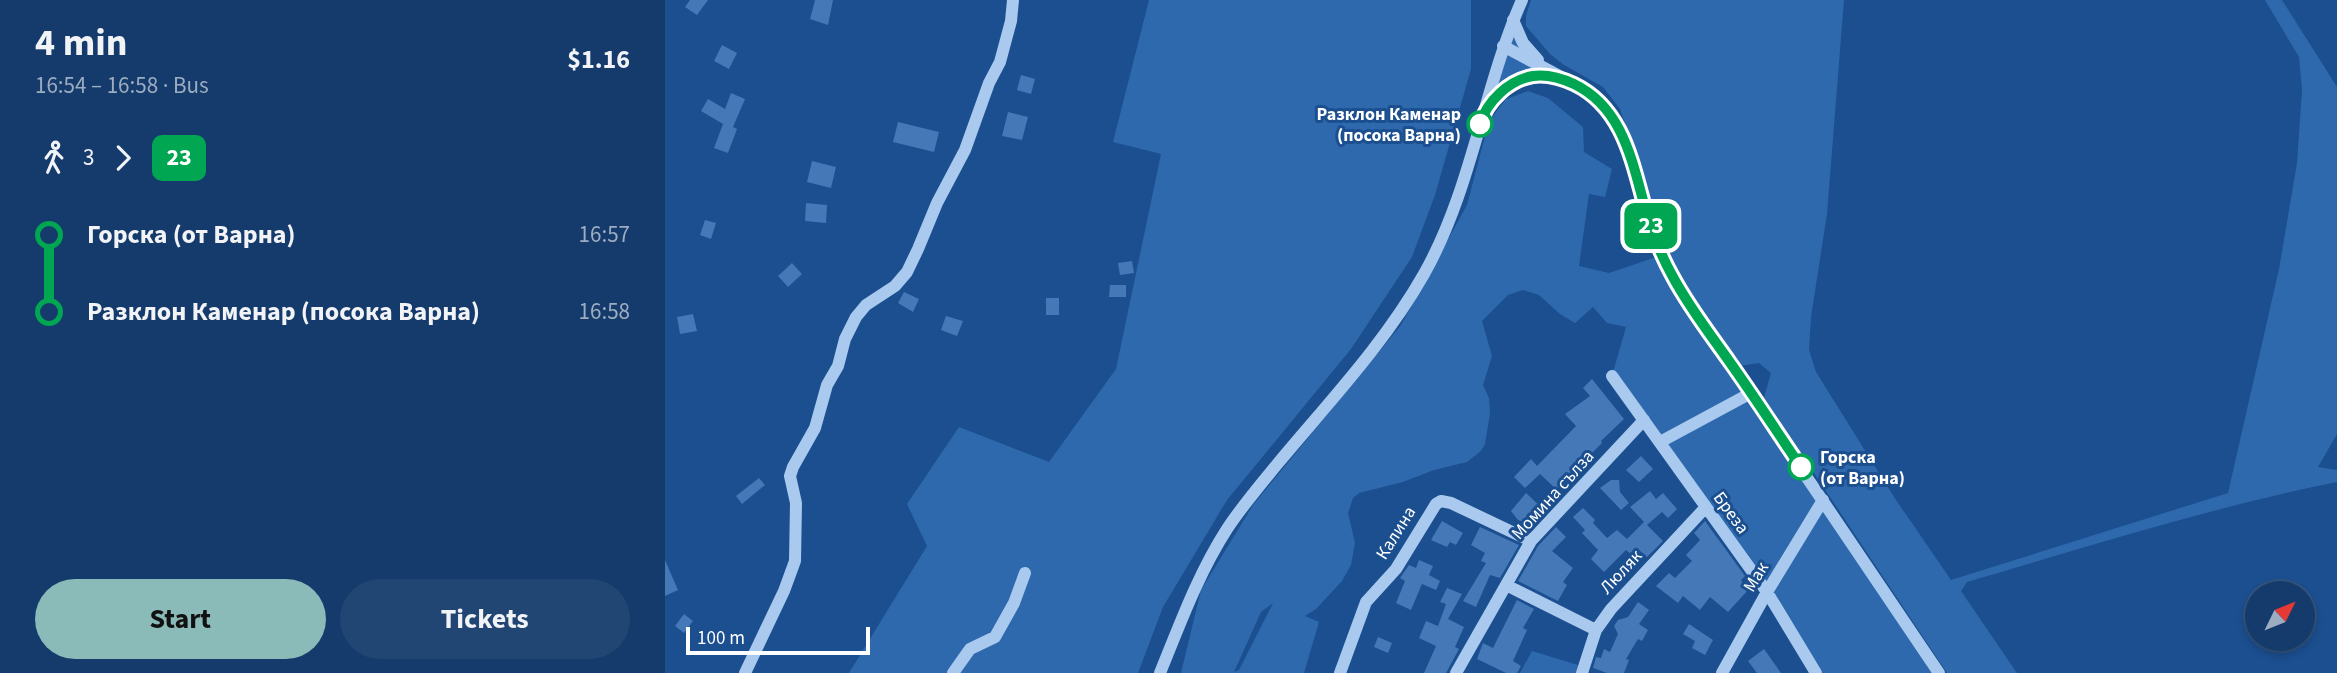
<!DOCTYPE html>
<html lang="en">
<head>
<meta charset="utf-8">
<style>
	body { margin:0; font-family:"Source Sans 3",sans-serif; background:#214673; color:#f1f3f6; height:100vh; display:flex; flex-direction:column; font-size:26px; white-space:nowrap }
	* { box-sizing:border-box; margin:0 }
	p { font-size:23px; color:#9dadc1 }
	.icon { flex:none; width:38px; height:38px; fill:none; stroke:currentColor; stroke-width:2; stroke-linecap:round; stroke-linejoin:round }
	.map { position:relative; flex:1; overflow:hidden }
	.panel { display:flex; flex-direction:column; background:#143b6b; width:665px }
	.panel>* { flex:none }
	.badge { padding:0 14px; border-radius:10px; font-size:24px; line-height:46px }
	.needle { width:46px; rotate:47deg }
	.fabs { position:absolute; left:1580px; top:581px; display:grid; gap:14px }
	.fabs a { display:grid; place-items:center; width:70px; height:70px; border-radius:50%; background:#143b6b; box-shadow:0 4px 10px #0003,0 0 0 2px #33557e; font-size:35px }
	.scale { position:absolute; left:21px; bottom:18px; width:184px; box-sizing:border-box; padding-left:7px; border:4px solid #fff; border-top:0; font-size:19px; line-height:24px; white-space:nowrap; color:#fff; -webkit-text-stroke:5px #1b4f8f; paint-order:stroke }
	.map>.badge { position:absolute; translate:-50% -50%; box-shadow:0 0 0 4px #fff }
	.legs { display:flex; align-items:center; gap:10px; height:77px; padding:0 35px; font-size:23px }
	.legs p { margin-inline-start:auto }
	.head { display:flex; align-items:center; justify-content:space-between; height:119px; padding:0 35px }
	h1 { font-size:38px; font-weight:700; line-height:52px }
	.button { display:flex; gap:14px; margin-top:auto; padding:14px 35px }
	.button a { flex:1; height:80px; border-radius:42px; background:#8bbbb9; color:#111; font-size:28px; font-weight:700; line-height:80px; text-align:center }
	.button a+a { background:#214673; color:#f1f3f6 }
	ul { padding:0 35px; list-style:none }
	li { display:flex; align-items:center; gap:24px; height:77px; font-size:26px }
	li i { display:grid; place-items:center; width:10px; height:100%; margin:0 9px; background:currentColor }
	li i::after { content:''; width:18px; height:18px; margin:-9px; border:5px solid; border-radius:50%; background:#143b6b }
	li p { margin-inline-start:auto }
	li:first-child i { background:linear-gradient(#0000 50%,currentColor 0) }
	li:last-child i { background:linear-gradient(currentColor 50%,#0000 0) }
	main { display:flex; flex:1; min-height:0 }
	.map>svg:first-child { display:block }
	.green { fill:#2e69ad; fill-rule:evenodd }
	.building { fill:#4478b7 }
	.lines { fill:none; stroke-linecap:round; stroke-linejoin:round }
	.minor { stroke:#a9c9ee; stroke-width:12 }
	.line-1-casing { stroke:#fff; stroke-width:16 }
	.line-1 { stroke:#00a651; stroke-width:10 }
	.stop-1-dot { fill:#fff; stroke:#00a651; stroke-width:3.5 }
	.labels { text-anchor:middle; dominant-baseline:central; stroke-width:6; stroke-linejoin:round; paint-order:stroke }
	.stop-label { font-size:18px; font-weight:bold; fill:#fff; stroke:#1b4f8f; text-anchor:end }
	.street-label { font-size:18px; fill:#fff; stroke:#1b4f8f }
</style>
</head>
<body>
<main>
<section class="panel">
<div class="head"><div><h1>4 min</h1><p>16:54 – 16:58 · Bus</p></div><b>$1.16</b></div>
<div class="legs"><svg class="icon" aria-label="walk" viewBox="0 0 24 24"><circle cx="13" cy="4" r="2"/><path d="M13 8l-2 6 4 7M11 14l-3 7M7 12l3-4h3l4 4"/></svg>3<svg class="icon" aria-label="forward" viewBox="0 0 24 24"><path d="M9 5l7 7-7 7"/></svg><b class="badge" style="background:#00a651;color:#fff">23</b></div>
<ul>
<li><i style="color:#00a651"></i><b>Горска (от Варна)</b><p>16:57</p></li>
<li><i style="color:#00a651"></i><b>Разклон Каменар (посока Варна)</b><p>16:58</p></li>
</ul>
<div class="button"><a>Start</a><a>Tickets</a></div>
</section>
<div class="map">
<svg width="1672" height="673" viewBox="0 0 1672 673">
	<rect width="100%" height="100%" fill="#1b4f8f"/>
	<path class="green" d="M484,0H806V69L770,195L747,257L686,349L562,500L498,607L473,673H184L262,546L242,504L294,427L384,462L451,369L496,154L448,142Z
		M866,0H1179L1162,214L1146,317L1144,350L1151,372L1229,497L1286,580L1563,493L1614,269L1632,163L1637,90L1634,57L1600,0H1617L1672,87V434L1653,467L1672,470V482C1547,507 1425,546 1302,582L1296,591L1352,673H1282L1099,398L1106,373L1094,363L1074,366L1044,323L997,244L971,156L955,109L938,87L899,65L885,54L861,26V16Z
		M848,20L858,43L898,79L865,77L817,116Z
		M863,91L883,98L918,127L919,152L947,169L940,197L924,194L914,266L944,273L997,255L1274,673H1151L947,376L961,327L942,323L928,307L910,323L895,314L874,295L858,290L843,295L817,321L827,356L818,385L824,398L825,414L820,444L816,451L802,462L769,470L738,482L694,493L688,498L683,513L690,543L686,565L677,581L651,609L640,616L654,622L639,673H516L536,590L588,505L736,325L802,205L824,121L841,99ZM608,603L574,670L569,672L596,612Z
		M867,651L913,665L911,673H855Z"/>
	<path class="building" d="M25,0H43L32,15L20,7Z
		M150,0H168L163,25L145,19Z
		M57,45L72,53L64,69L49,61Z
		M356,75L370,79L366,94L352,90Z
		M66,93L80,99L68,127L72,129L63,153L49,148L58,124L36,111L43,99L60,109Z
		M343,112L363,117L357,140L337,136Z
		M233,122L274,132L269,152L228,142Z
		M147,161L171,167L166,188L142,182Z
		M141,203L162,205L161,223L140,221Z
		M40,220L51,223L46,239L35,235Z
		M467,261L469,273L455,275L453,263Z
		M127,263L137,274L123,287L113,276Z
		M445,285H461V297H444Z
		M239,292L254,299L248,312L233,303Z
		M381,298H394V315H381Z
		M28,314L32,331L15,334L12,317Z
		M281,316L298,321L292,336L276,330Z
		M927,379L959,419L936,441L937,443L919,461L924,466L913,478L909,473L892,490L875,474L860,488L849,477L866,459L872,466L911,426L900,414L925,396L918,388Z
		M976,456L988,469L974,482L961,470Z
		M94,478L100,485L77,504L71,496Z
		M946,480H954L955,492L964,503L956,510L935,488Z
		M985,491L991,499L998,493L1012,509L1003,518L997,512L982,525L998,541L982,557L974,550L968,556L961,550L939,572L926,559L933,550L917,533L920,530L908,517L918,508L930,520L928,523L942,538L952,530L962,539L979,522L965,507Z
		M861,493L876,507L872,511L877,516L868,526L865,522L862,525L852,519L846,511Z
		M777,521L798,533L791,545L785,542L782,547L766,540Z
		M1040,521L1080,576L1076,580L1083,590L1063,612L1045,597L1035,610L1018,596L1013,603L991,586L1004,573L1010,578L1027,561L1021,555L1035,540L1029,533Z
		M815,527L854,545L835,578L825,575L811,607L798,601L821,563L816,561L820,553L806,545Z
		M891,527L901,537L887,551L908,568L898,582L902,585L893,601L853,581L873,546Z
		M0,560L13,590L0,596Z
		M754,560L768,566L764,575L775,581L771,590L757,584L746,610L731,603L740,581L735,578L744,565L751,568Z
		M782,588L797,594L783,619L799,627L790,647L794,649L781,673H759L771,646L754,638L761,621L773,626L781,604L775,602Z
		M852,600L869,609L858,628L862,630L848,661L856,666L852,673H841L812,659L818,643L828,648Z
		M973,602L984,610L974,624L983,630L977,641L973,639L961,659L964,660L959,673H942L928,668L931,657L936,658L939,649L945,652L953,634L949,626L953,620L963,617Z
		M19,614L28,621L19,633L10,626Z
		M1024,624L1048,640L1040,655L1027,648L1030,641L1018,634Z
		M713,637L727,643L723,653L709,647Z
		M1099,649L1116,673H1092L1083,661Z"/>
	<g class="lines">
		<path class="minor" d="M848,20L858,43L873,60
			M838,46L917,88L934,100L948,117L970,168L984,220L997,255L1020,297L1274,673
			M822,110C840,87 857,72 888,77
			M947,376L1102,592L1151,673
			M995,442L1086,393
			M841,585L931,630
			M80,673L119,591L130,561L131,503L125,476L128,467L150,428L162,385L173,366L180,339L191,317L201,305L230,286L242,272L253,249L272,203L300,150L324,83L335,62L346,21L348,0
			M288,673L305,649L330,637L349,603L360,573
			M495,673C515,624 533,574 562,529C577,506 596,484 614,462C664,402 720,343 759,274C807,189 818,89 857,0
			M675,673L701,602L731,569L771,504L776,501L786,503L866,541
			M791,673L866,541L979,420
			M917,673L931,630L946,609L1041,507
			M1057,673L1102,592L1158,500"/>
	</g>
	<g class="lines">
		<defs>
			<path id="line-1" d="M815,124C822,101 844,80 868,76C882,74 896,78 909,84C961,109 968,168 983,218C989,238 998,259 1008,277C1024,307 1045,334 1064,361C1089,396 1112,432 1136,467"/>
		</defs>
		<use href="#line-1" class="line-1-casing"/>
		<use href="#line-1" class="line-1"/>
	</g>
	<g class="stop-1-dot">
		<circle cx="815" cy="124" r="12"/>
		<circle cx="1136" cy="467" r="12"/>
	</g>
	<g class="labels">
		<g class="stop-label">
			<text x="796" y="114">Разклон Каменар<tspan x="796" dy="21">(посока Варна)</tspan></text>
			<text x="1155" y="457" text-anchor="start">Горска<tspan x="1155" dy="21">(от Варна)</tspan></text>
		</g>
		<g class="street-label">
			<text transform="translate(888 495) rotate(-48)">Момина сълза</text>
			<text transform="translate(1066 513) rotate(54)">Бреза</text>
			<text transform="translate(731 533) rotate(-58)">Калина</text>
			<text transform="translate(956 572) rotate(-47)">Люляк</text>
			<text transform="translate(1091 577) rotate(-59)">Мак</text>
		</g>
	</g>
</svg>
<div class="fabs">
<a><svg class="needle" viewBox="-14 -14 28 28"><path d="M0-13l5 13h-10z" fill="#e53935"/><path d="M0 13l5-13h-10z" fill="#9dadc1"/></svg></a>
</div>
<div class="scale">100 m</div>
<b class="badge" style="left:986px;top:226px;background:#00a651;color:#fff">23</b>
</div>
</main>
</body>
</html>
